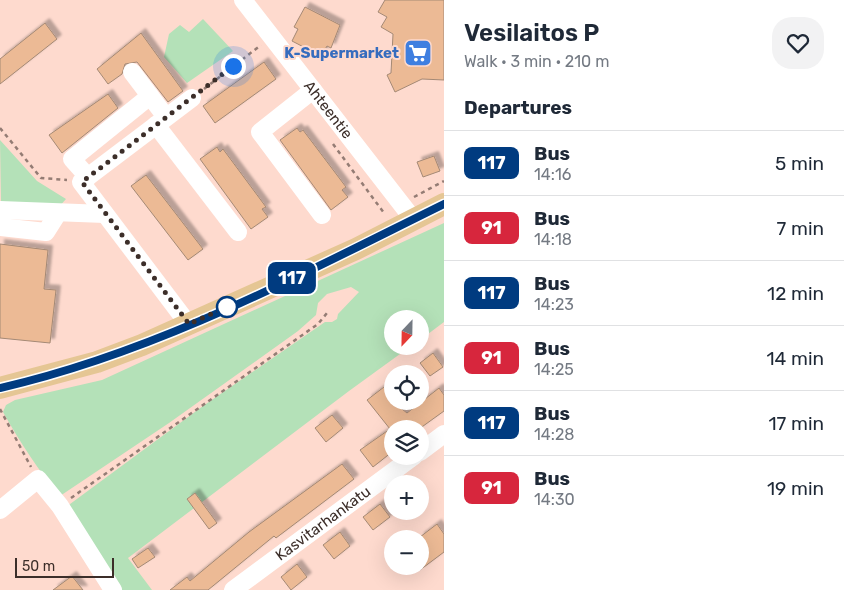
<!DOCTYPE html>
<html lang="en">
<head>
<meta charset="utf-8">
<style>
	body { margin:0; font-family:Rubik,sans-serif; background:#f2f2f3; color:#1f2937; height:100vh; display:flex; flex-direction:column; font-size:19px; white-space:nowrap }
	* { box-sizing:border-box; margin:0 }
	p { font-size:16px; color:#747a83 }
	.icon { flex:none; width:28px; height:28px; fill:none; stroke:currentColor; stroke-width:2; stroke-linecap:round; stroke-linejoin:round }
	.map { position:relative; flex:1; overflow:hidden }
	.side { display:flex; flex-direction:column; background:#fff; width:400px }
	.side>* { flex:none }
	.badge { padding:0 10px; border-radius:8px; font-size:18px; line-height:32px }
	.needle { width:32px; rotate:202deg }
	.buttons { position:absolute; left:384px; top:310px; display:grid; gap:10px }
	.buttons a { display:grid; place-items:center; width:45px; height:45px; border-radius:50%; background:#fff; box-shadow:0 5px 20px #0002; font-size:25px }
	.scale { position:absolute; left:15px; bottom:12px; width:99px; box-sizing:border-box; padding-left:5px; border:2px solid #3c2e29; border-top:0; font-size:14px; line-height:18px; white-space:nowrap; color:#3c2e29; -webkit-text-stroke:4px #fedace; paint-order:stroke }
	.you { position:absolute; width:25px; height:25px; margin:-12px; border:4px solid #fff; border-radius:50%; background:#1a73e8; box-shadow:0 0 0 8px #1a73e833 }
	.map>.badge { position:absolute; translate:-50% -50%; box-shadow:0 0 0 2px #fff }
	h2 { padding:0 20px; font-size:19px; line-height:45px }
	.round { display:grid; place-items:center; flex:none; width:52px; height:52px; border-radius:20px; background:#f2f2f3 }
	.headline { display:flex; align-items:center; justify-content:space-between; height:85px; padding:0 20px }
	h1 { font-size:24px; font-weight:600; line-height:38px }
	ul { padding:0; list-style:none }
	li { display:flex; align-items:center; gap:15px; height:65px; padding:0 20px; border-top:1px solid #e0e1e3 }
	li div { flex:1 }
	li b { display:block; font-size:19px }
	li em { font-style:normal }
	li .badge { min-width:55px; font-weight:700; text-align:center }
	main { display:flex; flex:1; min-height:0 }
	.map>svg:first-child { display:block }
	.green { fill:#b4e1b8 }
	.building { fill:#ecba95; stroke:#a48975; filter:url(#shadow) }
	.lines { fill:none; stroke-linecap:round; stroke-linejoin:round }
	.path { stroke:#947c74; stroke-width:2.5; stroke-dasharray:4 4; stroke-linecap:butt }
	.minor { stroke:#fff; stroke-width:18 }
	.major { stroke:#e5c694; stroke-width:22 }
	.line-casing { stroke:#fff; stroke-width:11 }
	.line { stroke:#003b80; stroke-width:8 }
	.walk { stroke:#3c2e29; stroke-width:5; stroke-dasharray:0 9 }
	.stop-dot { fill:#fff; stroke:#003b80; stroke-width:2.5 }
	.labels { text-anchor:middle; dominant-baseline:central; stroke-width:4; stroke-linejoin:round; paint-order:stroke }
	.shop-label { font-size:15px; font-weight:bold; fill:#366cbe; stroke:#fedace; text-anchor:end }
	.street-label { font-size:15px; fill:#3c2e29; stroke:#fedace }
</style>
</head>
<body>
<main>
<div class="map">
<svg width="444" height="590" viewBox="0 0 444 590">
	<defs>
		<filter id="shadow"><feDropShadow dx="4.5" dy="-4.5" stdDeviation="1" flood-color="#0004"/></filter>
	</defs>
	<rect width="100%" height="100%" fill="#fedace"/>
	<path class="green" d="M203,19L233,51L187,83L164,57L169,34L180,25L189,32Z
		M0,140L37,181L66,199L58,208L1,203Z
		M444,223V322L420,340V319H392V346H411L349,391L128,558L152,590H119L66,507L203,406L325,322H332L337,319L338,314L359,292L351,287L327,294L318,303L316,315L298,331L169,423L60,496C38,470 20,442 3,412L6,405L15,400L102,380Z"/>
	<path class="building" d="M385,0H444V80L422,79L395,92L387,75L391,73L393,34L381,27L387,17L378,12Z
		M305,7L340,25L331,48L327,46L321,56L292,41L298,29L294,27Z
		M45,23L57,39L0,84V59Z
		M141,33L183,91L168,102L137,62L125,64L122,74L108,84L97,69Z
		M264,62L276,79L215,123L203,106Z
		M108,94L118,108L62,153L49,135Z
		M297,128L300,132L303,130L346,187L342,190L348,197L331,210L280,140Z
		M217,147L220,152L223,149L266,207L262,209L268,217L251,229L200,159Z
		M434,156L440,171L423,177L417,162Z
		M146,175L203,249L188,260L131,186Z
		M0,244L48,250L44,289L56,290L50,343L0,338Z
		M433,353L443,367L430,376L420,363Z
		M384,387L392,398V401L407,413L439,388L444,395V411L419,429H392V452L373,467L360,450L390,429L367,400Z
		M332,415L343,428L326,442L315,428Z
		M342,464L354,479L276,538L274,536L208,590H170L187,577L190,581L249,532Z
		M195,493L217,523L209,529L187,499Z
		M380,504L390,517L373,530L363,517Z
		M437,524L444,534V552L420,570V537Z
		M340,532L350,546L334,559L323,545Z
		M148,548L155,557L138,568L132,559Z
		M297,564L307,577L291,590L281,577Z
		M72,576L83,590H53Z"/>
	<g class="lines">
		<path class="path" d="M204,89L261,45
			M0,128L41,178L67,180
			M333,144L384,213
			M414,197L444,181
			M0,409L31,467
			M71,498L318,324L327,313"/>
		<g class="minor">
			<path id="s1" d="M243,0L413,219"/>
			<path d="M132,72L166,117"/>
			<path d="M313,90L260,132L322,215"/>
			<path d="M156,125L238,232"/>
			<path d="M88,177L72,159L150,96"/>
			<path d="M0,210L105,214"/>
			<path d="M0,227L46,232L58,213"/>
			<path d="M189,325L81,182L192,98"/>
			<path d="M420,452L444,434"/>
			<path d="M0,510L38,479L60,506L113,590"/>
			<path id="s2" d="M233,590L414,456"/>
		</g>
		<path class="major" d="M0,388L97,362L142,345L356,249L444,204"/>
	</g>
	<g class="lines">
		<defs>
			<path id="line" d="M0,388C157,352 300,275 444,204"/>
		</defs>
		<use href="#line" class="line-casing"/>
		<use href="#line" class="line"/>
		<path class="walk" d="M227,307L189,324L82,182L233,66"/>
	</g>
	<defs>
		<symbol id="supermarket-square" viewBox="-11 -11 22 22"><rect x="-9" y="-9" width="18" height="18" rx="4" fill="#3f7fe0" stroke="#fedace"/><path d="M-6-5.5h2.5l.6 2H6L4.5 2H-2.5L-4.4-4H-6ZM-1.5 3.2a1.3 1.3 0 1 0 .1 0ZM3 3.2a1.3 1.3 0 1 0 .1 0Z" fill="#fff"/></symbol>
	</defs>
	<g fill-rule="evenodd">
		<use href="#supermarket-square" x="402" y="37" width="32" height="32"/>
	</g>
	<circle class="stop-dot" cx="227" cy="307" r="10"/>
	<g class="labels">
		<g class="shop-label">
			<text x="399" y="53">K-Supermarket</text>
		</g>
		<g class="street-label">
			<text stroke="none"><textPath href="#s1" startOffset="139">Ahteentie</textPath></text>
			<text stroke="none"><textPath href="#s2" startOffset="112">Kasvitarhankatu</textPath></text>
		</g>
	</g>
</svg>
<div class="buttons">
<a><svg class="needle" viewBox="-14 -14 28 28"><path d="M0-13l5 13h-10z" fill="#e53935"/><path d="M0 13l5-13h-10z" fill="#747a83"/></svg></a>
<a><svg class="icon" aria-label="locate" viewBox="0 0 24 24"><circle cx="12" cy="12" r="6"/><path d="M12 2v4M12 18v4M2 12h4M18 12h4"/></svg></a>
<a><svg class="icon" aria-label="layers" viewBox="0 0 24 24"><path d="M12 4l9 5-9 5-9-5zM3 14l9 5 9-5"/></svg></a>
<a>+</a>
<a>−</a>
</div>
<div class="scale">50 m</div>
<div class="you" style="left:233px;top:66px"></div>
<b class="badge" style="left:292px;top:278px;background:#003b80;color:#fff">117</b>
</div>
<section class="side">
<div class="headline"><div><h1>Vesilaitos P</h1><p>Walk · 3 min · 210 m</p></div><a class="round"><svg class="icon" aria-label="heart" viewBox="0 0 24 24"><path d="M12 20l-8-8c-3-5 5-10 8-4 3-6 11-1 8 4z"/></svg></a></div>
<h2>Departures</h2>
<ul>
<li><span class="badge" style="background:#003b80;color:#fff">117</span><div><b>Bus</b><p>14:16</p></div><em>5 min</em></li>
<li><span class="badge" style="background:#d7263d;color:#fff">91</span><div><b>Bus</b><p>14:18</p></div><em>7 min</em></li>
<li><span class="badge" style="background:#003b80;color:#fff">117</span><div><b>Bus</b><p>14:23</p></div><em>12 min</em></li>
<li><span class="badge" style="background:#d7263d;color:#fff">91</span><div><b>Bus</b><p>14:25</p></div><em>14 min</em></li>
<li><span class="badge" style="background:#003b80;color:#fff">117</span><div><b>Bus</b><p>14:28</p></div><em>17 min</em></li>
<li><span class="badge" style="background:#d7263d;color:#fff">91</span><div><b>Bus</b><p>14:30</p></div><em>19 min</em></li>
</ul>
</section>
</main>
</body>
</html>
